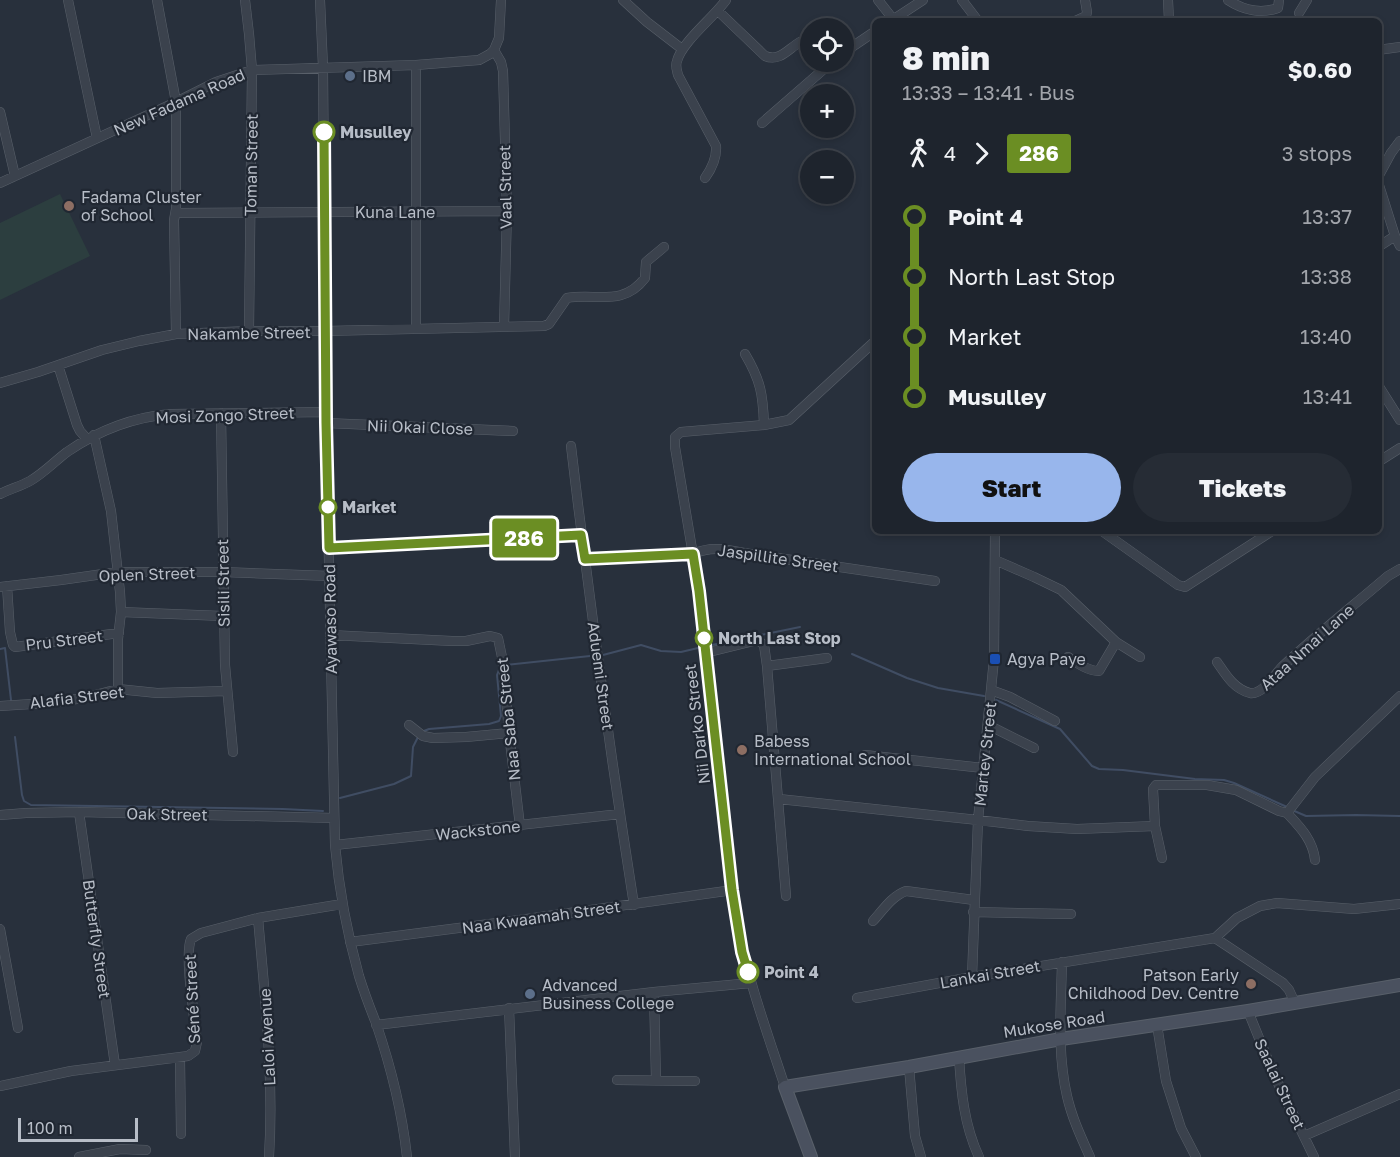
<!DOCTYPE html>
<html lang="en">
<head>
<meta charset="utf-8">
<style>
	body { margin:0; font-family:"Golos Text",sans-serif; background:#262c35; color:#f1f3f6; height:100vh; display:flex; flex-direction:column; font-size:22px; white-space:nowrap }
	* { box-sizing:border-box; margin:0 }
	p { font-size:20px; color:#a1a4aa }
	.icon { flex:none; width:33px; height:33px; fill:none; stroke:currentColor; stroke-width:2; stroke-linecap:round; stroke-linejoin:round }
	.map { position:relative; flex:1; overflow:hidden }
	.drawer { position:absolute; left:872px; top:18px; width:510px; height:516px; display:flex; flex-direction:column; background:#1e242d; border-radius:9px; box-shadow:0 3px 9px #0003,0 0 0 2px #3c4149 }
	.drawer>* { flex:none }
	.badge { padding:0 12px; border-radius:4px; font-size:21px; line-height:39px }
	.buttons { position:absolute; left:800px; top:18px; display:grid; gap:12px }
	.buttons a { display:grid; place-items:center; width:54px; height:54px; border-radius:50%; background:#1e242d; box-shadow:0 3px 9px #0003,0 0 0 2px #3c4149; font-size:30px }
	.scale { position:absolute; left:18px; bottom:15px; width:120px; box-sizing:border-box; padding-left:6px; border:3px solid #b7bdc7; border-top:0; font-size:16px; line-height:21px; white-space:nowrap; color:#b7bdc7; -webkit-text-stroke:4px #202732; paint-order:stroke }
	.map>.badge { position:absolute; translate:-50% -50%; box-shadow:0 0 0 3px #fff }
	.legs { display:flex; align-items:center; gap:9px; height:66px; padding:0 30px; font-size:20px }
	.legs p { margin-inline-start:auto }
	.headline { display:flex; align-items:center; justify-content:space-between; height:102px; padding:0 30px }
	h1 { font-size:33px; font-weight:800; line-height:45px }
	.primary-button { display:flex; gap:12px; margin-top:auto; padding:12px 30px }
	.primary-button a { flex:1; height:69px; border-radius:36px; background:#98b6ec; color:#111; font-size:24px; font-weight:800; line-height:69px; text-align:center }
	.primary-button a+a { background:#262c35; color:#f1f3f6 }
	ul { padding:0 30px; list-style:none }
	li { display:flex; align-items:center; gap:21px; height:60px; font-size:22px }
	li i { display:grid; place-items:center; width:9px; height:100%; margin:0 8px; background:currentColor }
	li i::after { content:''; width:15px; height:15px; margin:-8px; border:4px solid; border-radius:50%; background:#1e242d }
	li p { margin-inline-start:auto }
	li:first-child i { background:linear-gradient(#0000 50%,currentColor 0) }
	li:last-child i { background:linear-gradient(currentColor 50%,#0000 0) }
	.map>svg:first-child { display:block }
	.green { fill:#2c3e3f }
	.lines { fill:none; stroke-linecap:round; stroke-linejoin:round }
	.stream { stroke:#404d63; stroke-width:2 }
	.street-casing { stroke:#59606a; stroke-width:10 }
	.secondary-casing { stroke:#59606a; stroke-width:14 }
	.street { stroke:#3b424d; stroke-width:9 }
	.secondary { stroke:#4a515f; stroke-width:12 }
	.line-1-casing { stroke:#fff; stroke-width:14 }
	.line-1 { stroke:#6b8e23; stroke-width:9 }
	.service-dot { fill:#5c6f8a; stroke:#202732; stroke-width:2 }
	.stop-1-dot { fill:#fff; stroke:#6b8e23; stroke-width:3 }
	.education-dot { fill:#8d6e63; stroke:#202732; stroke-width:2 }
	.transit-dot { fill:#1a4fb4; stroke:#202732; stroke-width:2 }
	.labels { text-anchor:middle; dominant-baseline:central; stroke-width:4.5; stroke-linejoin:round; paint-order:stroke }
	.poi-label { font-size:16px; fill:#b7bdc7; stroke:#202732; text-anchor:start }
	.street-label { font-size:16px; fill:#b7bdc7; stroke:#202732 }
	.stop-label { font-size:16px; font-weight:bold; fill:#b7bdc7; stroke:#202732; text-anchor:start }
</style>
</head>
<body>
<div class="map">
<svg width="1400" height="1157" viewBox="0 0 1400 1157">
	<rect width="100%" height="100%" fill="#28303c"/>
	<path class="green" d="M60,194L90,256L0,300V223Z"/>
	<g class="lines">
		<path class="stream" d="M712,645L800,627
			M0,649L5,648L11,700
			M852,654L907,678L938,688L984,696
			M603,655L641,645L661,651L681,652L698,648
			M505,665L590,656
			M996,700L1060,729L1092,766L1099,769L1123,770L1195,779L1224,780L1234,783L1287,807
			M424,731L429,729L489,724L499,721L501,716L497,675L500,667
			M15,737L22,795L24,801L31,805L283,809L323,811
			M340,798L394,784L411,776L413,747L418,737
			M1292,810L1306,816L1356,815L1400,816"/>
		<defs>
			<path id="street" d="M68,0L97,138
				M157,0L176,102V209L174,220L176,334
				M245,0L249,34L252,70L249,331
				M320,0L323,67L326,423L335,845C339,890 347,933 359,976C364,992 370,1008 376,1023C391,1067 402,1111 407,1157
				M623,0L647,22L682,49
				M878,0L893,19
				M962,0L978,21
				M1168,0L1169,21
				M1228,0C1243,10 1261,14 1278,8L1279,0
				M718,11L765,56C780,62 788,49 800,42H804L810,46
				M1299,13L1307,0
				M891,21L923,0
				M1075,21L1086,16L1087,12L1085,0
				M494,50L501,62L503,71L507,211L504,327
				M1378,50L1400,47
				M843,53L874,32
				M0,112L15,176
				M762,123L832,62
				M1378,177L1391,153L1400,141
				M705,178C712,168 717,158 716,146L678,75C677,70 675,66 677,61C682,42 713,18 726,0
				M1378,182L1395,236L1400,246
				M0,183L176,102L216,82L252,70L416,65L479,60L490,54L494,50L499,38L501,0
				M176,213L507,211
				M1378,247L1395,236
				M416,329V65
				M745,354C761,381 763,395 764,425
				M58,365L77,425L80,431L87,439
				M0,383L38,372L102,350L139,341L176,334L249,331H325L544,326L549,324L567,298C596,293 623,307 645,278L646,262L664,247
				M1378,385L1400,420
				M221,413L225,665L233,752
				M326,423L513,431
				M94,435L111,511L120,592L121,612L118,639V689
				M571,446C589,599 610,752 634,905
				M1378,462L1400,448
				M0,494C10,489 21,486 30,481C44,473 55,461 67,452C99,430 133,417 171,414L326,412
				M1102,531L1178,585L1185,587L1272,531
				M329,548L581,535
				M585,559L693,554C710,546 726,549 744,553L935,581
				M995,560L1034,577L1061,590L1116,642L1140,657
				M7,586L10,632L13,645L15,647L119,633
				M0,587L61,580L117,572H223L330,576
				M121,612L223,616
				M330,635L452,641H466L490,636L498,638L503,662L509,733L520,826
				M705,653L758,640L764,645L767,666L786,896
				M1068,657C1077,663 1088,671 1099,671L1116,642
				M1217,662C1226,675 1234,689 1250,693C1263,695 1274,675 1282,667C1316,635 1353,606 1388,576L1400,569
				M767,666L827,658
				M991,690L1010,697L1055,721
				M0,706L48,703L84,698L118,689L157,693L226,691
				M409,725L423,736L433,738L466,737L509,733
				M988,725L1034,748
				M865,755L983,768
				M779,799L978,820L1028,826L1077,829L1155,826
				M79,812L115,1065
				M1287,813C1300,827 1313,840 1315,860
				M0,815L26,813L79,812L334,818
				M335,845L620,814
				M1162,858L1155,826L1153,789L1156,785H1207L1236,790L1279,811L1287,813L1315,777L1400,696
				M973,912L1071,914
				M258,918C265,998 274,1077 269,1157
				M873,921C883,910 892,896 906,891L974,900
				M0,929L18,1028
				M1215,938L1283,983L1289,990L1295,1003
				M350,942L497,923L733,890
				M1062,962C1061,1006 1057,1053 1067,1096C1072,1118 1081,1137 1090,1157
				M972,977L978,820L994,659L995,531
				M654,992L656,1080
				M857,998L972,977L1215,938L1237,918L1260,906L1277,903L1354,909L1400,904
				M509,1008L515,1157
				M1248,1011L1274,1075L1314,1157
				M376,1025L654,992L751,983
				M1157,1025L1166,1081L1181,1128L1196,1157
				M959,1057C961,1091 964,1125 979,1157
				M180,1058L181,1134
				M909,1067L915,1136L921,1157
				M617,1080L695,1081
				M0,1086L71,1071L188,1056L195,1051L197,1042C195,1021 184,955 191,939L201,933L258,918L342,904
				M785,1087C767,1032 747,978 737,921L699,591L675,447V437L681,432L764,425L789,420L874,342
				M1304,1136L1400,1094
				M79,1157L120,1149L146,1150"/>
			<path id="secondary" d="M811,1157L785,1087L909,1067L1061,1039L1248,1011L1400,985"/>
		</defs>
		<use href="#street" class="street-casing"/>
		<use href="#secondary" class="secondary-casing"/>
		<use href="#street" class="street"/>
		<use href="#secondary" class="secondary"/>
	</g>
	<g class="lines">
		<defs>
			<path id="line-1" d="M324,132L326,423L329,548L581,535L585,559L693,554L699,591L732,890L742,952L748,972"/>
		</defs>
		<use href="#line-1" class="line-1-casing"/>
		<use href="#line-1" class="line-1"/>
	</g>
	<g class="service-dot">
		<circle cx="350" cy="76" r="6"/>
		<circle cx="530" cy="994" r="6"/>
	</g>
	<g class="stop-1-dot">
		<circle cx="324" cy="132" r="10"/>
		<circle cx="328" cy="507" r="8"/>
		<circle cx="704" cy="638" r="8"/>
		<circle cx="748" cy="972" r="10"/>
	</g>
	<g class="education-dot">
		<circle cx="69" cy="206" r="6"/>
		<circle cx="742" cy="750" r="6"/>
		<circle cx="1251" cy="984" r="6"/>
	</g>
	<rect class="transit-dot" x="989" y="653" width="12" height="12" rx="3"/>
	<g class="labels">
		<g class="poi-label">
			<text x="362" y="76">IBM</text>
			<text x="81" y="197">Fadama Cluster<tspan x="81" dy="18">of School</tspan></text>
			<text x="1007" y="659">Agya Paye</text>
			<text x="754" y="741">Babess<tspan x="754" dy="18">International School</tspan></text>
			<text x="1239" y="975" text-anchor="end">Patson Early<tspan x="1239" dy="18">Childhood Dev. Centre</tspan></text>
			<text x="542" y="985">Advanced<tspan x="542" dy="18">Business College</tspan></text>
		</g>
		<g class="street-label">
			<text transform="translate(179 102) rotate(-24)">New Fadama Road</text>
			<text transform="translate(251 165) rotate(-89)">Toman Street</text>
			<text transform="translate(505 187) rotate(-91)">Vaal Street</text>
			<text x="395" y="212">Kuna Lane</text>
			<text transform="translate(249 333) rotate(-1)">Nakambe Street</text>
			<text transform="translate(225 415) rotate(-2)">Mosi Zongo Street</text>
			<text transform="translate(420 427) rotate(2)">Nii Okai Close</text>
			<text transform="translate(778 558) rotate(8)">Jaspillite Street</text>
			<text transform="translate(147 574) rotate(-2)">Oplen Street</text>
			<text transform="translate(223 583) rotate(-91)">Sisili Street</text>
			<text transform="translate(330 619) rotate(-91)">Ayawaso Road</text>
			<text transform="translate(64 640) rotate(-7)">Pru Street</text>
			<text transform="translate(1307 647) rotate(-42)">Ataa Nmai Lane</text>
			<text transform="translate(601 676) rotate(82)">Aduemi Street</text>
			<text transform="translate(77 697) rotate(-7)">Alafia Street</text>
			<text transform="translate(508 719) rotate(-96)">Naa Saba Street</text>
			<text transform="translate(697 724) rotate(-97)">Nii Darko Street</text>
			<text transform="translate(985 754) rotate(-84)">Martey Street</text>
			<text transform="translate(167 814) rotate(1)">Oak Street</text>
			<text transform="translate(478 830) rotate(-6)">Wackstone</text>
			<text transform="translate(541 917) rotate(-8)">Naa Kwaamah Street</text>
			<text transform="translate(97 939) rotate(82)">Butterfly Street</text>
			<text transform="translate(990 974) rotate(-10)">Lankai Street</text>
			<text transform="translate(192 999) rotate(-93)">Séné Street</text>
			<text transform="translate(1054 1024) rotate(-9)">Mukose Road</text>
			<text transform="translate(267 1037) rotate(-93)">Laloi Avenue</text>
			<text transform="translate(1280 1084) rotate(65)">Saalai Street</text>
		</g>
		<g class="stop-label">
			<text x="340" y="132">Musulley</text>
			<text x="342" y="507">Market</text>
			<text x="718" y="638">North Last Stop</text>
			<text x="764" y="972">Point 4</text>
		</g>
	</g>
</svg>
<div class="buttons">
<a><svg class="icon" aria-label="locate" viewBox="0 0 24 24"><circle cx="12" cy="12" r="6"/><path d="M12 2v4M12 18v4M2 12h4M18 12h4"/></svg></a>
<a>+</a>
<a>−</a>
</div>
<div class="scale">100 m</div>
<b class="badge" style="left:524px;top:538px;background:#6b8e23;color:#fff">286</b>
<section class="drawer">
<div class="headline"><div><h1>8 min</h1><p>13:33 – 13:41 · Bus</p></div><b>$0.60</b></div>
<div class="legs"><svg class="icon" aria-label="walk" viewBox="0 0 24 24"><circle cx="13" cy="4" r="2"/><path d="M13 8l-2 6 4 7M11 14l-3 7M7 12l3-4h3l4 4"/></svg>4<svg class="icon" aria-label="forward" viewBox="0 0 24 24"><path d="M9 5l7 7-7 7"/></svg><b class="badge" style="background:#6b8e23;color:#fff">286</b><p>3 stops</p></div>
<ul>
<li><i style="color:#6b8e23"></i><b>Point 4</b><p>13:37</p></li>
<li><i style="color:#6b8e23"></i><span>North Last Stop</span><p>13:38</p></li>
<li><i style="color:#6b8e23"></i><span>Market</span><p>13:40</p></li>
<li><i style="color:#6b8e23"></i><b>Musulley</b><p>13:41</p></li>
</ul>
<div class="primary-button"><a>Start</a><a>Tickets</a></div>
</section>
</div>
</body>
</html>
